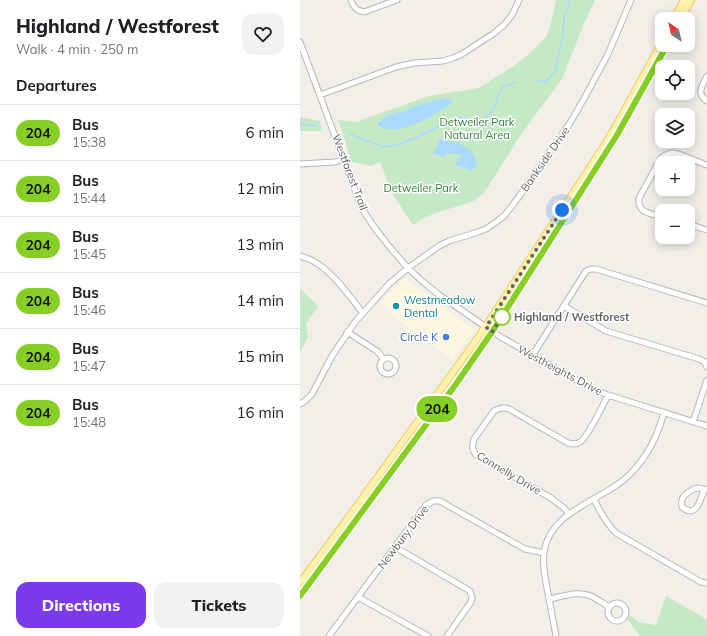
<!DOCTYPE html>
<html lang="en">
<head>
<meta charset="utf-8">
<style>
	body { margin:0; font-family:Mulish,sans-serif; background:#f2f2f2; color:#202124; height:100vh; display:flex; flex-direction:column; font-size:15px; white-space:nowrap }
	* { box-sizing:border-box; margin:0 }
	p { font-size:13px; color:#757577 }
	.icon { flex:none; width:22px; height:22px; fill:none; stroke:currentColor; stroke-width:2; stroke-linecap:round; stroke-linejoin:round }
	.map { position:relative; flex:1; overflow:hidden }
	.side { display:flex; flex-direction:column; background:#fff; width:300px }
	.side>* { flex:none }
	.badge { padding:0 8px; border-radius:13px; font-size:14px; line-height:26px }
	.needle { width:26px; rotate:325deg }
	.fabs { position:absolute; left:355px; top:12px; display:grid; gap:8px }
	.fabs a { display:grid; place-items:center; width:40px; height:40px; border-radius:8px; background:#fff; box-shadow:0 2px 10px #0003; font-size:20px }
	.you { position:absolute; width:20px; height:20px; margin:-10px; border:3px solid #fff; border-radius:50%; background:#1a73e8; box-shadow:0 0 0 6px #1a73e833 }
	.map>.badge { position:absolute; translate:-50% -50%; box-shadow:0 0 0 2px #fff }
	h2 { padding:0 16px; font-size:15px; line-height:36px }
	.round { display:grid; place-items:center; flex:none; width:42px; height:42px; border-radius:12px; background:#f2f2f2 }
	.overview { display:flex; align-items:center; justify-content:space-between; height:68px; padding:0 16px }
	h1 { font-size:19px; font-weight:800; line-height:30px }
	.primary-button { display:flex; gap:8px; margin-top:auto; padding:8px 16px }
	.primary-button a { flex:1; height:46px; border-radius:12px; background:#7c3aed; color:#fff; font-size:16px; font-weight:800; line-height:46px; text-align:center }
	.primary-button a+a { background:#f2f2f2; color:#202124 }
	ul { padding:0; list-style:none }
	li { display:flex; align-items:center; gap:12px; height:56px; padding:0 16px; border-top:1px solid #e0e0e0 }
	li div { flex:1 }
	li b { display:block; font-size:15px }
	li em { font-style:normal }
	li .badge { min-width:44px; font-weight:700; text-align:center }
	main { display:flex; flex:1; min-height:0 }
	.map>svg:first-child { display:block }
	.commercial { fill:#fef7e0 }
	.green { fill:#c5e8c5 }
	.water { fill:#aadaff }
	.lines { fill:none; stroke-linecap:round; stroke-linejoin:round }
	.stream { stroke:#aadaff; stroke-width:1.5 }
	.minor-casing { stroke:#b5b8bc; stroke-width:7 }
	.major-casing { stroke:#f2c960; stroke-width:8 }
	.minor { stroke:#fff; stroke-width:5 }
	.major { stroke:#fff2af; stroke-width:6 }
	.line-casing { stroke:#fff; stroke-width:9 }
	.line { stroke:#87cf25; stroke-width:6 }
	.walk { stroke:#5f6368; stroke-width:4; stroke-dasharray:0 7.2 }
	.culture-dot { fill:#0f9aa8; stroke:#fff; stroke-width:1.5 }
	.stop-dot { fill:#fff; stroke:#87cf25; stroke-width:2 }
	.shop-dot { fill:#3f7fe0; stroke:#fff; stroke-width:1.5 }
	.labels { text-anchor:middle; dominant-baseline:central; stroke-width:3; stroke-linejoin:round; paint-order:stroke }
	.park-label { font-size:11px; fill:#348238; stroke:#fff }
	.street-label { font-size:11px; fill:#5f6368; stroke:#fff }
	.culture-label { font-size:11px; fill:#0d838f; stroke:#fff; text-anchor:start }
	.stop-label { font-size:11px; font-weight:bold; fill:#5f6368; stroke:#fff; text-anchor:start }
	.shop-label { font-size:11px; fill:#366cbe; stroke:#fff; text-anchor:end }
</style>
</head>
<body>
<main>
<section class="side">
<div class="overview"><div><h1>Highland / Westforest</h1><p>Walk · 4 min · 250 m</p></div><a class="round"><svg class="icon" aria-label="heart" viewBox="0 0 24 24"><path d="M12 20l-8-8c-3-5 5-10 8-4 3-6 11-1 8 4z"/></svg></a></div>
<h2>Departures</h2>
<ul>
<li><span class="badge" style="background:#87cf25;color:#111">204</span><div><b>Bus</b><p>15:38</p></div><em>6 min</em></li>
<li><span class="badge" style="background:#87cf25;color:#111">204</span><div><b>Bus</b><p>15:44</p></div><em>12 min</em></li>
<li><span class="badge" style="background:#87cf25;color:#111">204</span><div><b>Bus</b><p>15:45</p></div><em>13 min</em></li>
<li><span class="badge" style="background:#87cf25;color:#111">204</span><div><b>Bus</b><p>15:46</p></div><em>14 min</em></li>
<li><span class="badge" style="background:#87cf25;color:#111">204</span><div><b>Bus</b><p>15:47</p></div><em>15 min</em></li>
<li><span class="badge" style="background:#87cf25;color:#111">204</span><div><b>Bus</b><p>15:48</p></div><em>16 min</em></li>
</ul>
<div class="primary-button"><a>Directions</a><a>Tickets</a></div>
</section>
<div class="map">
<svg width="407" height="636" viewBox="0 0 407 636">
	<rect width="100%" height="100%" fill="#f1efe8"/>
	<path class="commercial" d="M104,279H106L129,298L174,330L153,359L107,327L80,303L90,292Z"/>
	<path class="green" d="M256,0H295L283,26L262,79L222,133L184,193L174,201L136,213L124,218L113,225L92,193L80,162L71,166L52,162L38,120L56,122L129,96L179,88L215,65L230,53L246,37L251,23Z
		M0,117L20,121L22,131H0Z
		M0,289L18,306L6,324L8,337L0,352Z
		M366,596L406,619H407V636H340L328,620L330,615L338,622L356,625Z"/>
	<path class="water" d="M146,98L150,99L152,101L151,104C136,114 106,133 87,129C84,129 81,127 78,126V124C84,116 96,111 105,112L106,110L112,107Z
		M140,139L159,143L172,152L177,163L172,171L155,165L161,155L146,153L144,157L133,154Z"/>
	<g class="lines">
		<path class="stream" d="M237,81L246,82L255,71L263,36L264,18L270,0
			M0,123L16,126
			M50,134L83,147L96,145L115,138L157,117L182,122L193,110L202,87L216,82"/>
		<defs>
			<path id="minor" d="M51,0C53,7 57,11 64,12L97,0
				M0,42L62,209L77,231L93,251L108,268L122,281L138,294L199,336L292,389L308,395L407,426
				M407,76C402,86 396,94 407,101
				M20,95L96,67L114,63L143,61L153,58L162,54L193,34L204,25L212,15L219,0
				M0,164L35,162L44,159
				M362,217C350,213 337,213 339,198L361,158C365,155 368,153 373,153C382,154 398,162 407,165
				M388,224L407,230
				M0,256C28,263 45,291 63,313
				M264,306L306,331L399,359L405,362L407,367
				M47,332L77,351L84,359
				M232,356L286,271L291,269H296L407,303
				M80 366a8 8 0 1 1 16 0a8 8 0 1 1-16 0Z
				M0,404L5,401L12,394L32,356L55,322L89,284L108,268L139,246L149,241L178,232L186,229L199,220L205,215L218,198L270,123L285,97L308,54L331,0
				M393,422L407,380
				M404,489C401,500 396,519 382,507C382,505 381,502 382,500C383,495 392,489 397,488C400,488 404,489 407,490
				M294,499C300,512 306,523 316,533L401,582L407,583
				M269,514L264,508L251,498L176,455C172,450 172,446 174,439L194,411C200,408 203,407 209,409L268,443C272,444 276,445 280,442C288,437 303,405 308,395
				M95,547L170,591L172,598L171,602L147,636
				M58,597L128,636
				M249,599C262,597 278,590 291,596C297,599 304,604 310,607
				M308 612a9 9 0 1 1 18 0a9 9 0 1 1-18 0Z
				M29,636L126,505L133,501H140L225,549L244,553
				M256,636C253,620 250,604 247,588C245,576 242,564 244,552C251,508 305,501 331,473C348,456 358,435 364,412"/>
			<path id="major" d="M374,19L384,0
				M381,19L391,0
				M0,583L43,525L180,335L306,143L321,117L362,42
				M0,596L156,384L192,332L317,135L367,45"/>
		</defs>
		<use href="#minor" class="minor-casing"/>
		<use href="#major" class="major-casing"/>
		<use href="#minor" class="minor"/>
		<use href="#major" class="major"/>
	</g>
	<g class="lines">
		<defs>
			<path id="line" d="M0,596L156,384L192,332L317,135L367,45"/>
		</defs>
		<use href="#line" class="line-casing"/>
		<use href="#line" class="line"/>
		<path class="walk" d="M202,317L205,312L192,332L186,327L262,210"/>
	</g>
	<circle class="culture-dot" cx="96" cy="306" r="4"/>
	<circle class="stop-dot" cx="202" cy="317" r="8"/>
	<circle class="shop-dot" cx="146" cy="337" r="4"/>
	<g class="labels">
		<g class="park-label">
			<text x="177" y="122">Detweiler Park<tspan x="177" dy="13">Natural Area</tspan></text>
			<text x="121" y="188">Detweiler Park</text>
		</g>
		<g class="street-label">
			<text transform="translate(245 159) rotate(-55)">Bankside Drive</text>
			<text transform="translate(50 172) rotate(69)">Westforest Trail</text>
			<text transform="translate(260 370) rotate(28)">Westheights Drive</text>
			<text transform="translate(209 473) rotate(31)">Connelly Drive</text>
			<text transform="translate(103 537) rotate(-53)">Newbury Drive</text>
		</g>
		<g class="culture-label">
			<text x="104" y="300">Westmeadow<tspan x="104" dy="13">Dental</tspan></text>
		</g>
		<g class="stop-label">
			<text x="214" y="317">Highland / Westforest</text>
		</g>
		<g class="shop-label">
			<text x="138" y="337">Circle K</text>
		</g>
	</g>
</svg>
<div class="fabs">
<a><svg class="needle" viewBox="-14 -14 28 28"><path d="M0-13l5 13h-10z" fill="#e53935"/><path d="M0 13l5-13h-10z" fill="#757577"/></svg></a>
<a><svg class="icon" aria-label="locate" viewBox="0 0 24 24"><circle cx="12" cy="12" r="6"/><path d="M12 2v4M12 18v4M2 12h4M18 12h4"/></svg></a>
<a><svg class="icon" aria-label="layers" viewBox="0 0 24 24"><path d="M12 4l9 5-9 5-9-5zM3 14l9 5 9-5"/></svg></a>
<a>+</a>
<a>−</a>
</div>
<div class="you" style="left:262px;top:210px"></div>
<b class="badge" style="left:137px;top:409px;background:#87cf25;color:#111">204</b>
</div>
</main>
</body>
</html>
